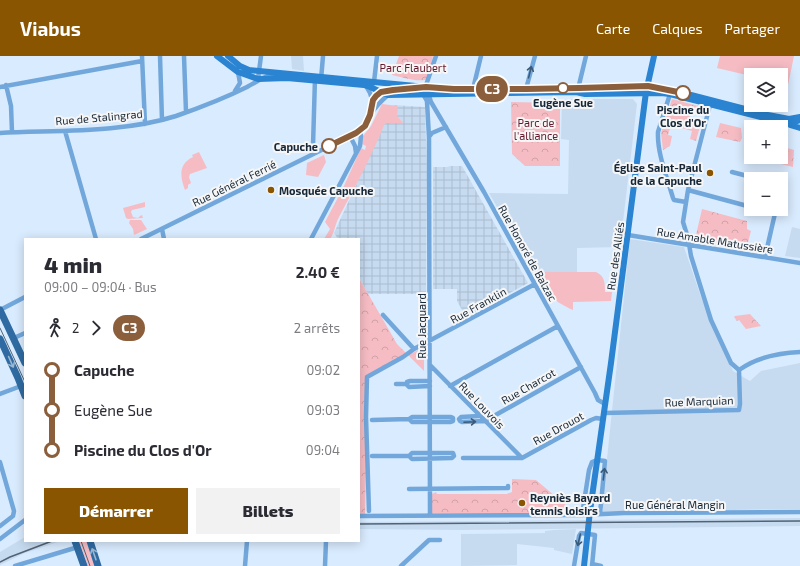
<!DOCTYPE html>
<html lang="fr">
<head>
<meta charset="utf-8">
<style>
	body { margin:0; font-family:"Exo 2",sans-serif; background:#f2f2f3; color:#2b2b33; height:100vh; display:flex; flex-direction:column; font-size:15px; white-space:nowrap }
	* { box-sizing:border-box; margin:0 }
	p { font-size:13px; color:#7c7c81 }
	.icon { flex:none; width:22px; height:22px; fill:none; stroke:currentColor; stroke-width:2; stroke-linecap:round; stroke-linejoin:round }
	.map { position:relative; flex:1; overflow:hidden }
	.drawer { position:absolute; left:24px; top:182px; width:336px; height:304px; display:flex; flex-direction:column; background:#fff; border-radius:0px; box-shadow:0 2px 10px #0003 }
	.drawer>* { flex:none }
	.badge { padding:0 8px; border-radius:13px; font-size:14px; line-height:26px }
	.fabs { position:absolute; left:744px; top:12px; display:grid; gap:8px }
	.fabs a { display:grid; place-items:center; width:44px; height:44px; border-radius:0px; background:#fff; box-shadow:0 2px 10px #0003; font-size:20px }
	.map>.badge { position:absolute; translate:-50% -50%; box-shadow:0 0 0 2px #fff }
	.legs { display:flex; align-items:center; gap:6px; height:44px; padding:0 20px; font-size:13px }
	.legs p { margin-inline-start:auto }
	.summary { display:flex; align-items:center; justify-content:space-between; height:68px; padding:0 20px }
	h1 { font-size:22px; font-weight:800; line-height:30px }
	.button { display:flex; gap:8px; margin-top:auto; padding:8px 20px }
	.button a { flex:1; height:46px; border-radius:0px; background:#895500; color:#fff; font-size:16px; font-weight:800; line-height:46px; text-align:center }
	.button a+a { background:#f2f2f3; color:#2b2b33 }
	ul { padding:0 20px; list-style:none }
	li { display:flex; align-items:center; gap:14px; height:40px; font-size:15px }
	li i { display:grid; place-items:center; width:6px; height:100%; margin:0 5px; background:currentColor }
	li i::after { content:''; width:10px; height:10px; margin:-5px; border:3px solid; border-radius:50%; background:#fff }
	li p { margin-inline-start:auto }
	li:first-child i { background:linear-gradient(#0000 50%,currentColor 0) }
	li:last-child i { background:linear-gradient(currentColor 50%,#0000 0) }
	header { display:flex; align-items:center; gap:24px; box-sizing:border-box; height:56px; padding:0 20px; background:#895500; color:#fff }
	header strong { font-size:19px }
	nav { display:flex; gap:22px; margin-inline-start:auto; font-size:14px }
	.map>svg:first-child { display:block }
	.built { fill:#c7dbf0 }
	.industrial { fill:url(#industrial-grid) }
	.grass { fill:#f6bcc4 }
	.park { fill:url(#park-crowns) }
	.lines { fill:none; stroke-linecap:round; stroke-linejoin:round }
	.street { stroke:#72a7db; stroke-width:4.5 }
	.secondary { stroke:#2a84d1; stroke-width:6 }
	.primary { stroke:#2f6ba2; stroke-width:7 }
	.tram { stroke:#516375; stroke-width:1 }
	.rail { stroke:#516375; stroke-width:1.5 }
	.oneway { stroke:#3a5a79 }
	.oneway2 { stroke:#9cb7d0 }
	.line-1-casing { stroke:#fff; stroke-width:9 }
	.line-1 { stroke:#8b5e3c; stroke-width:6 }
	.stop-1-dot { fill:#fff; stroke:#8b5e3c; stroke-width:2 }
	.poi-dot { fill:#895500; stroke:#f6f6f6; stroke-width:1.5 }
	.labels { text-anchor:middle; dominant-baseline:central; stroke-width:4; stroke-linejoin:round; paint-order:stroke }
	.park-label { font-size:11px; fill:#64182c; stroke:#f6f6f6 }
	.stop-label { font-size:11px; font-weight:bold; fill:#152738; stroke:#f6f6f6 }
	.street-label { font-size:11px; fill:#152738; stroke:#f6f6f6 }
	.poi-label { font-size:11px; font-weight:bold; fill:#152738; stroke:#f6f6f6; text-anchor:start }
</style>
</head>
<body>
<header>
<strong>Viabus</strong>
<nav><a>Carte</a><a>Calques</a><a>Partager</a></nav>
</header>
<div class="map">
<svg width="800" height="510" viewBox="0 0 800 510">
	<defs>
		<pattern id="industrial-grid" width="8" height="8" patternUnits="userSpaceOnUse"><rect width="8" height="8" fill="#c7dbf0"/><path d="M0 4h8M4 0v8" fill="none" stroke="#aabccf"/></pattern>
		<pattern id="park-crowns" width="20" height="18" patternUnits="userSpaceOnUse"><rect width="20" height="18" fill="#f6bcc4"/><path d="M2 6a3 3 0 1 1 6 0M12 15a3 3 0 1 1 6 0" fill="none" stroke="#d2a2a9"/></pattern>
	</defs>
	<rect width="100%" height="100%" fill="#d9ebfe"/>
	<path class="built" d="M291,0H303L304,15L292,13Z
		M562,43H633L637,48L620,191L577,192V216H534L489,137L568,138L569,84L561,83Z
		M792,171L800,173V202L785,200Z
		M630,183L684,191L701,241L733,315L750,325L761,315L800,307V453L603,456V441Z
		M800,462V470L460,474L359,473V466Z
		M576,473L572,498L554,494V492L517,488V509L461,510V478L545,477V475L554,474Z
		M25,481V485H61L25,497L0,509V496Z"/>
	<path class="industrial" d="M393,49L425,51L427,120L426,238H368L359,221V183H338L334,177Z
		M450,110H462L528,227L466,261L457,245V233H433V111H447Z"/>
	<path class="grass" d="M720,0H794L788,29L781,27V19H751V20L717,12Z
		M382,48L398,50L397,60L403,67H385C372,99 356,130 339,161C335,168 335,176 330,183H324L330,173L325,166L343,132L361,92L365,94L366,90L362,88L363,80L371,70Z
		M199,96L207,112L190,118L189,121L191,127L188,129V132L185,134C180,121 178,108 193,101L192,99Z
		M324,99L326,106L318,121L306,119L307,107Z
		M145,146V151L132,154L131,156L133,161L138,162L140,160L142,159L143,162H142L128,163L126,162L123,152Z
		M130,164H141L147,173L134,179L133,173L129,167Z
		M534,216H596C605,220 605,227 605,236H612L611,245L573,246V254C551,244 545,236 534,216Z
		M424,291V315L408,299Z
		M82,485H87L96,510H88L80,488L78,486Z"/>
	<path class="park" d="M399,0H433L428,23C420,27 401,21 392,19Z
		M672,43L702,51L705,54L703,60L701,59L700,56L690,58L689,65L694,66L702,63L696,85L690,83L692,75L682,72L683,68L677,67L675,70L671,69L668,79L672,80L670,90L663,94L661,77Z
		M511,46L560,47V110H525L512,98Z
		M720,67L741,72L742,82L740,86L716,81Z
		M781,90L794,94L793,111L753,101H781Z
		M702,153L747,165V173L751,175L746,194L702,187L694,184L690,177L696,179Z
		M359,222L397,288L408,299L368,322L365,458H359Z
		M750,258L761,270L746,273L739,264L737,265L734,261L735,260Z
		M512,423L536,424L568,451L567,458L432,457V438L436,436L437,438H507L512,436Z"/>
	<g class="lines">
		<path class="street" d="M142,0L145,68
			M160,0L162,64
			M184,0L186,56
			M258,23L261,0
			M321,24L323,0
			M373,28L374,26L377,0
			M6,29L11,50L12,76
			M366,30L370,37L373,46
			M0,31L142,5
			M426,31L431,46L484,136L595,337L598,344L605,348
			M473,33L481,0
			M578,33L586,0
			M235,35L240,27L238,16
			M521,36L526,33L535,0
			M670,38L658,76C657,97 667,121 673,142L674,144L686,146
			M427,46L429,81L430,459
			M428,47L423,38L436,0
			M710,49L688,134L683,166L688,182L691,200L711,264L731,307L739,314
			M371,56C372,52 372,47 374,43C381,30 404,34 416,32
			M65,75L96,183
			M0,77C56,74 123,77 176,60C199,52 225,42 247,31C256,26 264,21 274,17
			M350,80L355,90L356,97
			M429,81L432,77L446,71
			M314,97L313,90L315,22
			M732,116L759,123
			M781,129H783L781,135
			M688,134L751,151
			M760,153L775,157
			M162,173L164,183
			M628,179L800,207
			M141,183L356,77C366,71 366,67 371,58C376,50 381,45 388,39
			M311,183L360,90L361,80L360,75
			M765,201L776,153
			M0,254L25,241
			M383,259L414,293
			M14,282L25,277
			M430,309L522,402
			M739,314C757,301 778,297 800,296
			M396,328H407
			M430,330L409,331L407,329V326L410,325H430
			M450,330L558,270
			M0,338L21,330
			M604,357L739,354L740,348L739,314
			M479,360L461,361L459,363L460,365L462,366L485,365L581,311
			M412,361H451L453,362V365L450,366H412L409,363Z
			M372,364L409,363
			M412,397H453L454,400L452,402L412,403L409,400Z
			M372,400H409
			M463,402H522
			M522,402L591,364L596,362L603,363
			M0,406L14,455L13,460L0,470
			M409,433L508,432V430
			M369,455L366,361L367,321L403,301L414,293L535,228
			M582,459L589,414L592,406L597,404L605,405L600,458
			M359,460L582,459L624,457L800,456
			M0,483L25,464
			M592,508L601,510
			M15,510L78,491
			M245,510L247,485
			M325,510L326,485
			M401,510L429,484H440
			M574,510L579,480L581,477L595,479L592,510"/>
		<path class="secondary" d="M217,0L238,16L258,23L287,22L364,29L370,31L388,39L576,36L585,38L661,37L670,38L788,68L800,64
			M228,0L240,10L249,14L426,31L479,33
			M572,32L647,30L678,36
			M691,39L768,59L789,63L800,61
			M790,69L800,72
			M584,510L590,455L611,307L646,36L654,0"/>
		<path class="primary" d="M0,254L25,307
			M0,283L18,322L25,340
			M75,485L84,510
			M90,485L98,510"/>
		<path class="tram" d="M0,272L25,326
			M81,485L90,510"/>
		<path class="rail" d="M359,468L800,465
			M0,506L10,501L52,485"/>
	</g>
	<defs><path id="oneway-shaft" d="M-6 0H5M1.5-3L5.5 0L1.5 3" fill="none" stroke-width="1.6" stroke-linecap="round" stroke-linejoin="round"/></defs>
	<g class="oneway">
		<use href="#oneway-shaft" transform="translate(530 16) rotate(-76)"/>
		<use href="#oneway-shaft" transform="translate(470 366) rotate(-3)"/>
		<use href="#oneway-shaft" transform="translate(604 418) rotate(-83)"/>
		<use href="#oneway-shaft" transform="translate(579 484) rotate(103)"/>
	</g>
	<g class="oneway2">
		<use href="#oneway-shaft" transform="translate(11 306) rotate(66)"/>
		<use href="#oneway-shaft" transform="translate(94 498) rotate(-109)"/>
	</g>
	<g class="lines">
		<defs>
			<path id="line-1" d="M329,90L356,77L365,70L370,59L373,44L376,40L381,36L393,34L426,31L454,33H526L579,32L648,30L683,37"/>
		</defs>
		<use href="#line-1" class="line-1-casing"/>
		<use href="#line-1" class="line-1"/>
	</g>
	<g class="stop-1-dot">
		<circle cx="563" cy="32" r="5"/>
		<circle cx="683" cy="37" r="7"/>
		<circle cx="329" cy="90" r="7"/>
	</g>
	<g class="poi-dot">
		<circle cx="710" cy="117" r="4"/>
		<circle cx="271" cy="134" r="4"/>
		<circle cx="522" cy="447" r="4"/>
	</g>
	<g class="labels">
		<g class="park-label">
			<text x="413" y="11">Parc Flaubert</text>
			<text x="536" y="66">Parc de<tspan x="536" dy="13">l'alliance</tspan></text>
		</g>
		<g class="stop-label">
			<text x="563" y="46">Eugène Sue</text>
			<text x="683" y="53">Piscine du<tspan x="683" dy="13">Clos d'Or</tspan></text>
			<text x="318" y="90" text-anchor="end">Capuche</text>
		</g>
		<g class="street-label">
			<text transform="translate(99 61) rotate(-5)">Rue de Stalingrad</text>
			<text transform="translate(234 127) rotate(-26)">Rue Général Ferrié</text>
			<text transform="translate(715 184) rotate(9)">Rue Amable Matussière</text>
			<text transform="translate(528 197) rotate(61)">Rue Honoré de Balzac</text>
			<text transform="translate(615 200) rotate(-82)">Rue des Alliés</text>
			<text transform="translate(478 249) rotate(-29)">Rue Franklin</text>
			<text transform="translate(421 270) rotate(-90)">Rue Jacquard</text>
			<text transform="translate(528 330) rotate(-30)">Rue Charcot</text>
			<text transform="translate(699 345) rotate(-2)">Rue Marquian</text>
			<text transform="translate(482 349) rotate(46)">Rue Louvois</text>
			<text transform="translate(558 372) rotate(-29)">Rue Drouot</text>
			<text x="675" y="448">Rue Général Mangin</text>
		</g>
		<g class="poi-label">
			<text x="702" y="111" text-anchor="end">Église Saint-Paul<tspan x="702" dy="13">de la Capuche</tspan></text>
			<text x="279" y="134">Mosquée Capuche</text>
			<text x="530" y="441">Reyniès Bayard<tspan x="530" dy="13">tennis loisirs</tspan></text>
		</g>
	</g>
</svg>
<div class="fabs">
<a><svg class="icon" aria-label="layers" viewBox="0 0 24 24"><path d="M12 4l9 5-9 5-9-5zM3 14l9 5 9-5"/></svg></a>
<a>+</a>
<a>−</a>
</div>
<b class="badge" style="left:492px;top:33px;background:#8b5e3c;color:#fff">C3</b>
<section class="drawer">
<div class="summary"><div><h1>4 min</h1><p>09:00 – 09:04 · Bus</p></div><b>2.40 €</b></div>
<div class="legs"><svg class="icon" aria-label="walk" viewBox="0 0 24 24"><circle cx="13" cy="4" r="2"/><path d="M13 8l-2 6 4 7M11 14l-3 7M7 12l3-4h3l4 4"/></svg>2<svg class="icon" aria-label="forward" viewBox="0 0 24 24"><path d="M9 5l7 7-7 7"/></svg><b class="badge" style="background:#8b5e3c;color:#fff">C3</b><p>2 arrêts</p></div>
<ul>
<li><i style="color:#8b5e3c"></i><b>Capuche</b><p>09:02</p></li>
<li><i style="color:#8b5e3c"></i><span>Eugène Sue</span><p>09:03</p></li>
<li><i style="color:#8b5e3c"></i><b>Piscine du Clos d'Or</b><p>09:04</p></li>
</ul>
<div class="button"><a>Démarrer</a><a>Billets</a></div>
</section>
</div>
</body>
</html>
